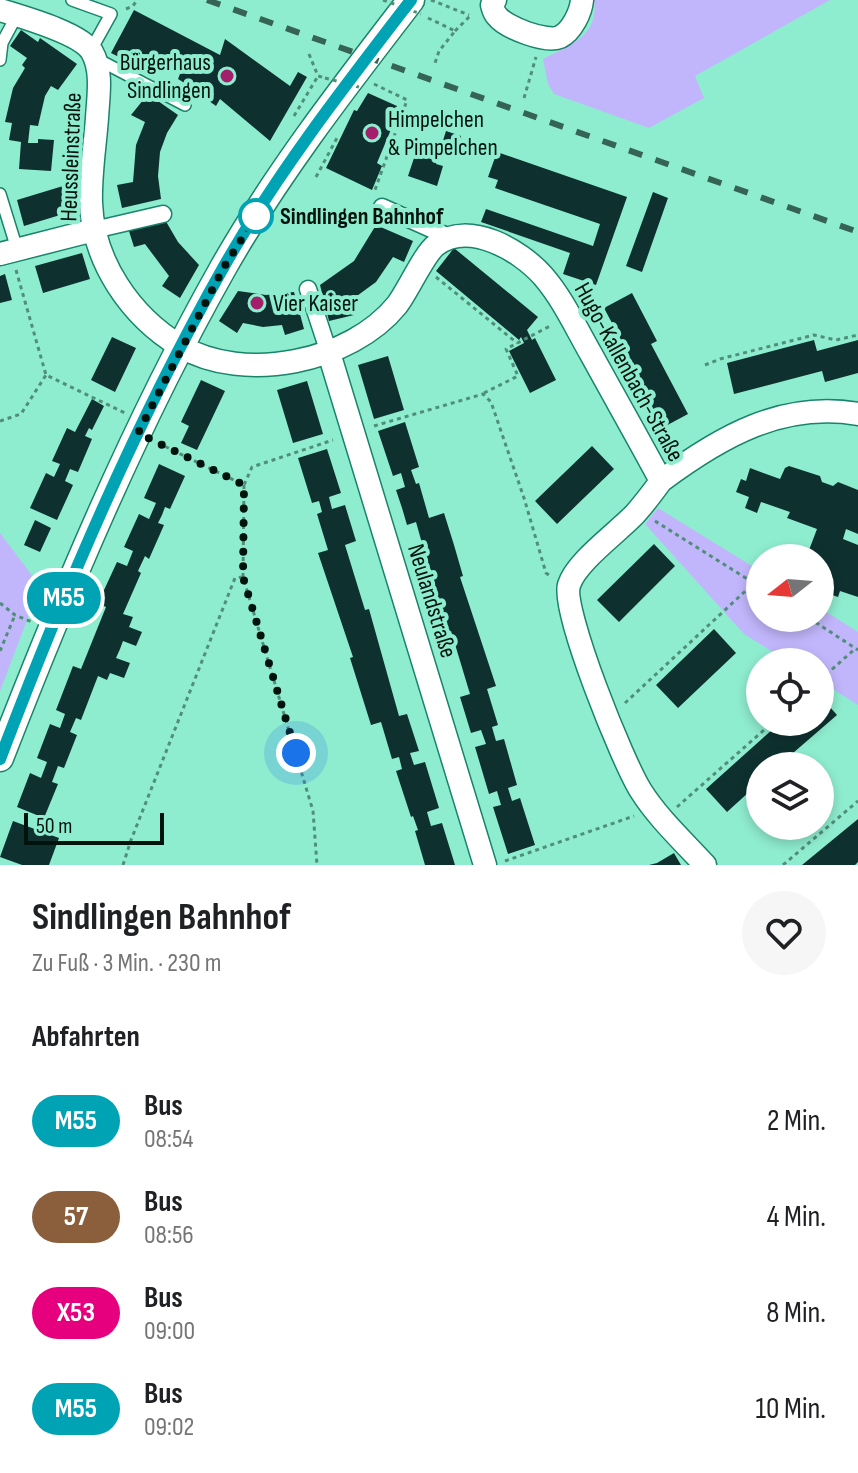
<!DOCTYPE html>
<html lang="de">
<head>
<meta charset="utf-8">
<style>
	body { margin:0; font-family:"Sofia Sans Condensed",sans-serif; background:#f6f6f6; color:#202124; height:100vh; display:flex; flex-direction:column; font-size:30px; white-space:nowrap }
	* { box-sizing:border-box; margin:0 }
	p { font-size:26px; color:#757577 }
	.icon { flex:none; width:44px; height:44px; fill:none; stroke:currentColor; stroke-width:2; stroke-linecap:round; stroke-linejoin:round }
	.map { position:relative; height:865px; overflow:hidden }
	.sheet { display:flex; flex-direction:column; background:#fff; flex:1 }
	.sheet>* { flex:none }
	.badge { padding:0 16px; border-radius:26px; font-size:28px; line-height:52px }
	.needle { width:52px; rotate:253deg }
	.tools { position:absolute; left:746px; top:544px; display:grid; gap:16px }
	.tools a { display:grid; place-items:center; width:88px; height:88px; border-radius:50%; background:#fff; box-shadow:0 4px 12px #0003; font-size:40px }
	.scale { position:absolute; left:24px; bottom:20px; width:140px; box-sizing:border-box; padding-left:8px; border:4px solid #01130d; border-top:0; font-size:22px; line-height:28px; white-space:nowrap; color:#01130d; -webkit-text-stroke:6px #8fedcf; paint-order:stroke }
	.you { position:absolute; width:40px; height:40px; margin:-20px; border:6px solid #fff; border-radius:50%; background:#1a73e8; box-shadow:0 0 0 12px #1a73e833 }
	.map>.badge { position:absolute; translate:-50% -50%; box-shadow:0 0 0 4px #fff }
	h2 { padding:0 32px; font-size:30px; line-height:72px }
	.round { display:grid; place-items:center; flex:none; width:84px; height:84px; border-radius:42px; background:#f6f6f6 }
	.headline { display:flex; align-items:center; justify-content:space-between; height:136px; padding:0 32px }
	h1 { font-size:38px; font-weight:700; line-height:60px }
	ul { padding:0; list-style:none }
	li { display:flex; align-items:center; gap:24px; height:96px; padding:0 32px }
	li div { flex:1 }
	li b { display:block; font-size:30px }
	li em { font-style:normal }
	li .badge { min-width:88px; font-weight:700; text-align:center }
	.map>svg:first-child { display:block }
	.green { fill:#c1b6fb }
	.building { fill:#0e3130 }
	.lines { fill:none; stroke-linecap:round; stroke-linejoin:round }
	.service-casing { stroke:#19846a; stroke-width:14 }
	.pedestrian-casing { stroke:#19846a; stroke-width:19 }
	.minor-casing { stroke:#19846a; stroke-width:25 }
	.tertiary-casing { stroke:#19846a; stroke-width:29 }
	.path { stroke:#518e7a; stroke-width:3; stroke-dasharray:4 4; stroke-linecap:butt }
	.service { stroke:#fff; stroke-width:11 }
	.pedestrian { stroke:#fff; stroke-width:16 }
	.minor { stroke:#fff; stroke-width:22 }
	.tertiary { stroke:#fff; stroke-width:26 }
	.rail { stroke:#356354; stroke-width:6; stroke-dasharray:14 14; stroke-linecap:butt }
	.path-bridge { stroke:#518e7a; stroke-width:3; stroke-dasharray:4 4; stroke-linecap:butt }
	.line-casing { stroke:#fff; stroke-width:18 }
	.line { stroke:#00a3b4; stroke-width:12 }
	.walk { stroke:#01130d; stroke-width:8; stroke-dasharray:0 14.4 }
	.poi-dot { fill:#a41f6b; stroke:#8fedcf; stroke-width:3 }
	.stop-dot { fill:#fff; stroke:#00a3b4; stroke-width:4 }
	.labels { text-anchor:middle; dominant-baseline:central; stroke-width:8; stroke-linejoin:round; paint-order:stroke }
	.poi-label { font-size:24px; fill:#01130d; stroke:#8fedcf; text-anchor:start }
	.street-label { font-size:24px; fill:#01130d; stroke:#8fedcf }
	.stop-label { font-size:24px; font-weight:bold; fill:#01130d; stroke:#8fedcf; text-anchor:start }
</style>
</head>
<body>
<div class="map">
<svg width="858" height="865" viewBox="0 0 858 865">
	<rect width="100%" height="100%" fill="#8fedcf"/>
	<path class="green" d="M594,0H830L695,76L704,98L649,128L554,94L548,84L543,59C570,45 599,36 594,0Z
		M658,508L760,571V618H820V608L858,632V705L820,681V662H789L744,634L645,524Z
		M0,533L40,586L0,691Z"/>
	<path class="building" d="M134,10L220,55L225,39L290,86L298,72L307,77L270,141L220,99L216,106L209,101L214,94L204,88L203,91L191,87L178,79L180,74L155,60L149,72L111,53Z
		M21,30L38,42L40,38L77,64L58,90L51,86L45,96L38,126L30,125L28,143H38V139L54,140L51,171L19,169L21,142L9,140L12,123L5,122L13,88L25,68L22,65L27,58L10,46Z
		M368,93L397,106L388,125L392,127L377,163L382,166L372,190L326,168L354,110L357,111Z
		M148,94L178,115L167,133L160,152L158,176L161,199L122,208L117,185L133,182L136,145L145,122L131,115Z
		M446,131L461,136L455,155L440,150Z
		M419,143L440,150L436,164L443,166L437,186L408,176Z
		M497,152L627,197L596,285L563,274L570,253L481,222L486,209L593,246L600,224L495,188L498,180L488,177Z
		M63,186L70,212L24,226L17,200Z
		M653,192L668,198L642,272L626,266Z
		M164,218L178,242L199,265L180,298L162,286L169,276L145,244L134,247L128,228Z
		M376,225L413,241L404,262L393,257L376,282L350,301L354,315L329,321L320,285L354,261Z
		M454,248L538,317L527,330L532,340L535,338L556,380L530,393L509,351L524,343L521,337L519,340L436,271Z
		M82,253L90,279L43,293L35,266Z
		M5,274L12,300L0,303V276Z
		M238,291L266,295L294,292L304,329L285,335L282,325L263,327L243,323L237,333L219,321Z
		M632,293L657,341L651,344L688,414L660,429L624,358L629,355L604,308Z
		M112,337L136,348L115,392L91,380Z
		M814,340L817,351L858,340V373L825,382L822,371L734,394L727,363Z
		M388,356L404,410L374,419L358,365Z
		M201,380L225,391L197,450L181,443L189,426L181,422Z
		M307,381L323,434L293,443L277,390Z
		M92,399L104,406L92,430L89,428L85,436L92,439L78,472L70,469L65,481L73,485L57,520L30,508L46,473L54,477L60,464L52,461L67,428L75,432Z
		M405,422L419,467L411,470L416,484L419,483L429,518L444,513L454,545L463,576L460,577L496,686L487,689L498,725L492,727L496,741L504,739L517,785L508,788L512,801L520,798L535,845L508,854L493,807L501,805L497,791L489,794L475,747L486,744L481,730L471,733L460,697L470,694L451,631L447,632L416,522L407,525L402,508L396,490L405,487L401,473L393,476L378,431Z
		M592,446L614,469L557,524L535,501Z
		M327,449L341,493L329,497L332,509L345,505L356,541L345,545L365,610L369,609L399,716L407,714L419,751L410,753L414,765L425,762L439,808L427,812L431,826L442,823L455,865H425L415,831L418,830L413,816L411,817L396,771L402,769L399,757L392,759L381,722L371,725L350,658L353,657L318,553L328,550L317,514L322,512L319,501L312,503L298,458Z
		M159,464L185,476L170,509L165,507L162,515L158,523L164,525L149,559L145,556L138,571L141,573L123,614L133,617L129,627L142,632L136,646L123,641L120,649L116,658L130,663L124,678L110,673L107,680L98,676L81,720L76,718L70,732L77,735L64,768L58,766L52,782L58,784L44,818L17,807L30,773L41,778L47,762L37,758L50,724L60,728L65,714L56,710L73,666L81,669L106,607L98,603L117,562L127,566L133,551L124,547L139,514L149,519L156,503L144,498Z
		M789,466L820,476L822,482L833,486L838,482L858,490V534L846,529L843,539L858,545V597L840,591L838,597L821,591L824,585L820,583V558H806L817,529L787,518L790,512L761,502L757,513L745,508L749,497L736,492L741,479L746,481L750,468L780,479L785,468Z
		M35,520L51,528L40,552L24,545Z
		M654,544L675,566L619,622L597,600Z
		M714,629L736,653L678,708L656,685Z
		M820,696L837,715L778,766H760V782L727,812L706,789L774,728L777,731L786,722H820Z
		M858,819V862L855,865H802Z
		M13,821L59,838L49,865H22L0,857Z
		M674,853L681,865H649L657,863Z"/>
	<g class="lines">
		<defs>
			<path id="service" d="M72,0L111,14L91,50
				M97,59L185,105
				M0,60L2,43L17,15
				M0,194L17,249"/>
			<path id="pedestrian" d="M382,207L449,237
				M94,230L163,214
				M308,289L329,353"/>
			<path id="minor" d="M495,0L492,5C493,9 494,13 497,16C506,28 547,43 560,37C572,31 581,12 582,0
				M0,10C22,17 81,33 92,52C103,71 98,98 97,118C95,146 90,175 91,203C93,261 130,316 180,346C244,384 351,362 397,305C408,291 424,254 436,245C469,220 520,250 543,276C563,299 576,328 591,354C614,396 638,438 661,481C653,492 644,504 635,514C617,533 576,562 569,585C561,610 624,765 641,791C658,818 683,841 705,865
				M0,254L94,230
				M329,353L485,865
				M661,481C720,437 782,401 858,414"/>
			<path id="tertiary" d="M0,758C65,591 135,424 223,268C277,173 344,87 411,0"/>
		</defs>
		<use href="#service" class="service-casing"/>
		<use href="#pedestrian" class="pedestrian-casing"/>
		<use href="#minor" class="minor-casing"/>
		<use href="#tertiary" class="tertiary-casing"/>
		<path class="path" d="M431,0L469,15
			M126,9L133,6L137,0
			M428,18L455,31L439,51L434,66
			M455,31L472,14
			M309,54L318,76L325,78
			M374,84L407,100L375,190
			M524,98L536,57
			M294,116L318,76
			M316,177L337,138
			M16,270L46,375L125,413
			M436,277L517,343
			M705,365L720,359L814,335L836,340L858,335
			M484,393L518,376L506,349L552,325
			M0,421L21,414L46,375
			M374,426L483,394L491,402L524,498L546,573L552,577
			M158,443L244,485L252,467L333,440
			M244,485L243,577L313,811L317,865
			M655,521L760,587
			M0,603L15,615L32,622
			M809,618L858,650
			M0,651L15,615
			M820,680L856,648
			M625,703L754,583
			M677,807L773,722
			M505,861L634,816
			M123,865L131,840L235,578L243,577
			M783,865L858,801"/>
		<use href="#service" class="service"/>
		<use href="#pedestrian" class="pedestrian"/>
		<use href="#minor" class="minor"/>
		<use href="#tertiary" class="tertiary"/>
		<path class="rail" d="M207,0L858,232"/>
		<path class="path-bridge" d="M383,0L421,14
			M325,78L359,87"/>
	</g>
	<g class="lines">
		<defs>
			<path id="line" d="M0,759C64,591 135,424 223,268C277,173 344,87 411,0"/>
		</defs>
		<use href="#line" class="line-casing"/>
		<use href="#line" class="line"/>
		<path class="walk" d="M256,216L224,267L138,433L244,485L243,577L296,753"/>
	</g>
	<g class="poi-dot">
		<circle cx="227" cy="76" r="8"/>
		<circle cx="372" cy="133" r="8"/>
		<circle cx="257" cy="303" r="8"/>
	</g>
	<circle class="stop-dot" cx="256" cy="216" r="16"/>
	<g class="labels">
		<g class="poi-label">
			<text x="211" y="62" text-anchor="end">Bürgerhaus<tspan x="211" dy="28">Sindlingen</tspan></text>
			<text x="388" y="119">Himpelchen<tspan x="388" dy="28">&amp; Pimpelchen</tspan></text>
			<text x="273" y="303">Vier Kaiser</text>
		</g>
		<g class="street-label">
			<text transform="translate(71 157) rotate(-88)">Heussleinstraße</text>
			<text transform="translate(629 372) rotate(61)">Hugo-Kallenbach-Straße</text>
			<text transform="translate(432 601) rotate(73)">Neulandstraße</text>
		</g>
		<g class="stop-label">
			<text x="280" y="216">Sindlingen Bahnhof</text>
		</g>
	</g>
</svg>
<div class="tools">
<a><svg class="needle" viewBox="-14 -14 28 28"><path d="M0-13l5 13h-10z" fill="#e53935"/><path d="M0 13l5-13h-10z" fill="#757577"/></svg></a>
<a><svg class="icon" aria-label="locate" viewBox="0 0 24 24"><circle cx="12" cy="12" r="6"/><path d="M12 2v4M12 18v4M2 12h4M18 12h4"/></svg></a>
<a><svg class="icon" aria-label="layers" viewBox="0 0 24 24"><path d="M12 4l9 5-9 5-9-5zM3 14l9 5 9-5"/></svg></a>
</div>
<div class="scale">50 m</div>
<div class="you" style="left:296px;top:753px"></div>
<b class="badge" style="left:64px;top:598px;background:#00a3b4;color:#fff">M55</b>
</div>
<section class="sheet">
<div class="headline"><div><h1>Sindlingen Bahnhof</h1><p>Zu Fuß · 3 Min. · 230 m</p></div><a class="round"><svg class="icon" aria-label="heart" viewBox="0 0 24 24"><path d="M12 20l-8-8c-3-5 5-10 8-4 3-6 11-1 8 4z"/></svg></a></div>
<h2>Abfahrten</h2>
<ul>
<li><span class="badge" style="background:#00a3b4;color:#fff">M55</span><div><b>Bus</b><p>08:54</p></div><em>2 Min.</em></li>
<li><span class="badge" style="background:#8b5e3c;color:#fff">57</span><div><b>Bus</b><p>08:56</p></div><em>4 Min.</em></li>
<li><span class="badge" style="background:#e6007e;color:#fff">X53</span><div><b>Bus</b><p>09:00</p></div><em>8 Min.</em></li>
<li><span class="badge" style="background:#00a3b4;color:#fff">M55</span><div><b>Bus</b><p>09:02</p></div><em>10 Min.</em></li>
</ul>
</section>
</body>
</html>
